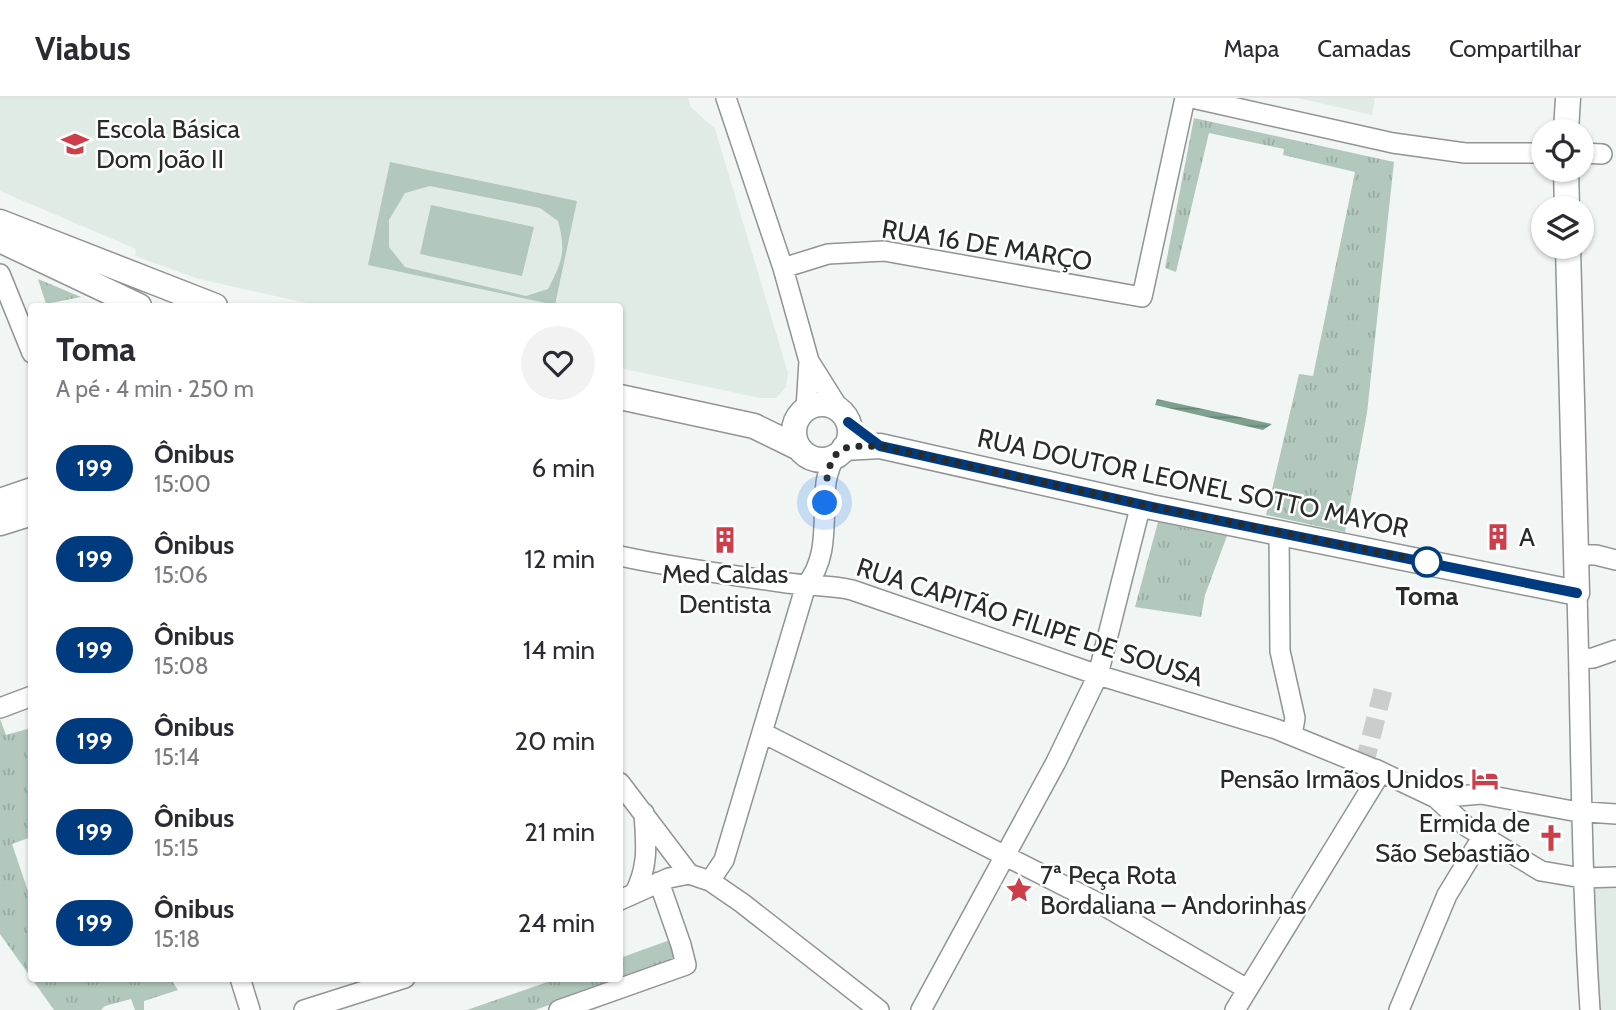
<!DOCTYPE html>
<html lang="pt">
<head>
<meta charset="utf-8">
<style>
	body { margin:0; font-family:Cabin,sans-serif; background:#f2f2f3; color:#2b2b33; height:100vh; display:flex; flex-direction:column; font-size:26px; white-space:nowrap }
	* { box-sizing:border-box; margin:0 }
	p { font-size:23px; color:#7c7c81 }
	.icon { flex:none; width:38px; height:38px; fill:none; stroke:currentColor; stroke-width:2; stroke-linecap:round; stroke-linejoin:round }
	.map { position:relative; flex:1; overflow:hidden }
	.drawer { position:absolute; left:28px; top:205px; width:595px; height:679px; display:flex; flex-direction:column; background:#fff; border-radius:7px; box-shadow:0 2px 5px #0004 }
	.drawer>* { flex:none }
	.badge { padding:0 14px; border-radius:23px; font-size:24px; line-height:46px }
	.fabs { position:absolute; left:1531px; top:21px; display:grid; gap:14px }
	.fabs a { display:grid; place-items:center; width:63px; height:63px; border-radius:50%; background:#fff; box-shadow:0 2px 5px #0004; font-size:35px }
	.you { position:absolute; width:35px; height:35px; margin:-18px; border:5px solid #fff; border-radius:50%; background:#1a73e8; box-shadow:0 0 0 10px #1a73e833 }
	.map>.badge { position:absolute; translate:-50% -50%; box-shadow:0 0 0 4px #fff }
	.round { display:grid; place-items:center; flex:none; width:74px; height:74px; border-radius:37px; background:#f2f2f3 }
	.headline { display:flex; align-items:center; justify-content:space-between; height:119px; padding:0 28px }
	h1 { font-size:33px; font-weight:700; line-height:52px }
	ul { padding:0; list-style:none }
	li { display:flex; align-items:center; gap:21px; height:91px; padding:0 28px }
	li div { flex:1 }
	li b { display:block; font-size:26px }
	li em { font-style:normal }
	li .badge { min-width:77px; font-weight:700; text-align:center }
	header { display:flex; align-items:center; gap:42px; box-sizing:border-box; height:98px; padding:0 35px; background:#fff; border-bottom:2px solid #e1e1e2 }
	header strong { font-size:33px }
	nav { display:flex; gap:38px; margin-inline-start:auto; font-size:24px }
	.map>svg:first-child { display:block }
	.built { fill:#e0ebe5 }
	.grass { fill:url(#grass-tufts) }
	.park { fill:#b2c8bc; fill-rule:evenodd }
	.water { fill:url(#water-rules) }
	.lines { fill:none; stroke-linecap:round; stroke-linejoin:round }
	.minor-tunnel { stroke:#c9cdcb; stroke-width:19; stroke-dasharray:19 10; stroke-linecap:butt }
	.minor-casing { stroke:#919492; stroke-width:22 }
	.major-casing { stroke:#919492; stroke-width:27 }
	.minor { stroke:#fff; stroke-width:19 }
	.major { stroke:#fff; stroke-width:24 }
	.line-casing { stroke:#fff; stroke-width:16 }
	.line { stroke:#003b80; stroke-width:10 }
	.walk { stroke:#292b2a; stroke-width:7; stroke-dasharray:0 12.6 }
	.stop-dot { fill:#fff; stroke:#003b80; stroke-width:3.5 }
	.labels { text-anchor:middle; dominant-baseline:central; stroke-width:5; stroke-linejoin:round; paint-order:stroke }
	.poi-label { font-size:26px; fill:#292b2a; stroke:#fff; text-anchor:start }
	.street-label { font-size:26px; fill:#292b2a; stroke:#fff }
	.stop-label { font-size:26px; font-weight:bold; fill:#292b2a; stroke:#fff }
</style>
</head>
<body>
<header>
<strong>Viabus</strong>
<nav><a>Mapa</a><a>Camadas</a><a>Compartilhar</a></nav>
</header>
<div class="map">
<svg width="1616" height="912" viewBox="0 0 1616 912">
	<defs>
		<pattern id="grass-tufts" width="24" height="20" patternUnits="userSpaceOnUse" patternTransform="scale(1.75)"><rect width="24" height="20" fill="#b2c8bc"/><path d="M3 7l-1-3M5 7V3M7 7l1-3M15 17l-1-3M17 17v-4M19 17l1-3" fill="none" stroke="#99aca2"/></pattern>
		<pattern id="water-rules" width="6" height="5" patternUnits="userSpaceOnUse" patternTransform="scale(1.75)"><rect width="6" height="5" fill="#7ea18f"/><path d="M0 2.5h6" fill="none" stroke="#678375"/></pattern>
	</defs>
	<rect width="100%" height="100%" fill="#f1f5f3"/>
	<path class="built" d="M0,0H688L691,9L715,31L788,275L786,289L776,300H760L620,270V208H320L199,181L135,158L136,151L0,93Z
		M1298,0H1375L1372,17Z
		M1616,784V912H1593L1586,785Z"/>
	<path class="grass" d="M1194,20L1394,64L1367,315L1345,434L1266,417L1299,276L1313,278L1355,74L1283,57L1284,51L1209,35L1176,174L1165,170Z
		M38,181L81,199L46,206Z
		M1158,424L1227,438L1205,497L1201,519L1135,509Z
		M0,621L6,637L31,630V739L12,746L29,796H31L32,880H170L178,892L144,903V912H135L131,901L105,908L101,912H54L0,836Z
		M670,842L676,862L535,912H467L559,880H620V860Z"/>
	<path class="park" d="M390,64L577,103L555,207L368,167ZM430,88L540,110L558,123C566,154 563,162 548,191L526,198L405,169L389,149V122L405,95Z
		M431,107L534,129L522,178L420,156Z"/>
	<path class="water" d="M1157,301L1272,326L1263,332L1155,307Z"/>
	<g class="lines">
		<path class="minor-tunnel" d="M1364,667L1384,588"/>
		<defs>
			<path id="minor" d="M726,0L783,170L809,263L841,314
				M1192,0L1393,45L1465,55H1544
				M1582,55L1602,56
				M783,170L828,156L884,153L1142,199L1185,0
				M0,176L32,255
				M806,311L809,263
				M1279,434L1280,553L1295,620L1292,637
				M1578,457H1596L1616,462
				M620,458C675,470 731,477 787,485C809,488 831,487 852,492L1098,577L1276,631L1381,674L1235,912
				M1577,495C1581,634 1581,773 1590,912
				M1579,561L1593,560L1616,552
				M0,610L32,598
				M763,635L1108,810L1247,891
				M1375,671L1436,700L1466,728L1541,773L1582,780L1616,779
				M620,685L689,776
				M1436,700L1481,696L1573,713L1616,716
				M689,776L710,783L742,805L879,912
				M710,783L724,762L806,487C830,459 822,420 826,385C827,376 831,367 834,358
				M635,795C649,766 646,747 644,715
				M620,802L669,780L689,776
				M240,880L250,912
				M304,912L405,880
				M559,912L686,867L681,847L659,784
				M921,912L1056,664L1098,577L1141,406
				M1399,912L1447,797L1483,738"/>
			<path id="major" d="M1566,33L1568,0
				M1566,72L1567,110
				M0,124L215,208
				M0,142L139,208
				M620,299L754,328L799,350
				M794 334a28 28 0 1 1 56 0a28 28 0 1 1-56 0Z
				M844,350L880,348L1151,409L1577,495L1568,149
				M0,403L32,392
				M0,425L32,415"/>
		</defs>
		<use href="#minor" class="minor-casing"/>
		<use href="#major" class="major-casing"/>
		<use href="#minor" class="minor"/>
		<use href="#major" class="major"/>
	</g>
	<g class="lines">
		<defs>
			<path id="line" d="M848,324L880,348L1152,409L1577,495"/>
		</defs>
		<use href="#line" class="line-casing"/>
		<use href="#line" class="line"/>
		<path class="walk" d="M825,405C826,388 826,356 846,350C855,347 870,349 880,348L1141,406L1427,464"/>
	</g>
	<defs>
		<symbol id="school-bare" viewBox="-9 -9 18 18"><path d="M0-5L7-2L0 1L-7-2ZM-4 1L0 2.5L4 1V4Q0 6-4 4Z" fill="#cd3d4a" stroke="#fff" stroke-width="2.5" paint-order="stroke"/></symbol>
		<symbol id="building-bare" viewBox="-9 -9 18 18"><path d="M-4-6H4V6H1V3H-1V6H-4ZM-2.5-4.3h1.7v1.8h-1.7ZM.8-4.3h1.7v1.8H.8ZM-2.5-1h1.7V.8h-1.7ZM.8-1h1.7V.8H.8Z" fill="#cd3d4a" stroke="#fff" stroke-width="2.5" paint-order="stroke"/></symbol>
		<symbol id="hotel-bare" viewBox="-9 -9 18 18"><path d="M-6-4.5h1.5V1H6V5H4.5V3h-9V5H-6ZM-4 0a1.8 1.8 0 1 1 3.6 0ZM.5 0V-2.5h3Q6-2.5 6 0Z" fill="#cd3d4a" stroke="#fff" stroke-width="2.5" paint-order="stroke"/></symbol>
		<symbol id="church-bare" viewBox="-9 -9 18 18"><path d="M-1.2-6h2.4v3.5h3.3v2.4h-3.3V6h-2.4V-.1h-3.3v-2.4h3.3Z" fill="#cd3d4a" stroke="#fff" stroke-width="2.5" paint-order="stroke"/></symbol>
		<symbol id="sight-bare" viewBox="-9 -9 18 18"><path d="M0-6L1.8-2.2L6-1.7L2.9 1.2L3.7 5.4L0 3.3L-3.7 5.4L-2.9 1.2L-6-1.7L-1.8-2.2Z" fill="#cd3d4a" stroke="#fff" stroke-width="2.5" paint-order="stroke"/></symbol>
	</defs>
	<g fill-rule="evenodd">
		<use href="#school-bare" x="56" y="27" width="38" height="38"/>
		<use href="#building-bare" x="1479" y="420" width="38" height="38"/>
		<use href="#building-bare" x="706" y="423" width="38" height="38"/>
		<use href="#hotel-bare" x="1466" y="662" width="38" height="38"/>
		<use href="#church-bare" x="1532" y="721" width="38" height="38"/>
		<use href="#sight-bare" x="1000" y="773" width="38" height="38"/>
	</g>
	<circle class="stop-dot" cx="1427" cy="464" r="14"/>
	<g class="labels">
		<g class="poi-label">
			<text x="96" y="31">Escola Básica<tspan x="96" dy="30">Dom João II</tspan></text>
			<text x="1519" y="439">A</text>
			<text x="725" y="476" text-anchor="middle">Med Caldas<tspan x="725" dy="30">Dentista</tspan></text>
			<text x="1464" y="681" text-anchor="end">Pensão Irmãos Unidos</text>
			<text x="1530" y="725" text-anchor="end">Ermida de<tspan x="1530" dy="30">São Sebastião</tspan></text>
			<text x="1040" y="777">7ª Peça Rota<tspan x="1040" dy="30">Bordaliana – Andorinhas</tspan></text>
		</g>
		<g class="street-label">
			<text transform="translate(987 147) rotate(9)">RUA 16 DE MARÇO</text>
			<text transform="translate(1193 385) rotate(12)">RUA DOUTOR LEONEL SOTTO MAYOR</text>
			<text transform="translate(1030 524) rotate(18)">RUA CAPITÃO FILIPE DE SOUSA</text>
		</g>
		<g class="stop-label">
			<text x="1427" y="498">Toma</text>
		</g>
	</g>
</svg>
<div class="fabs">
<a><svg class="icon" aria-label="locate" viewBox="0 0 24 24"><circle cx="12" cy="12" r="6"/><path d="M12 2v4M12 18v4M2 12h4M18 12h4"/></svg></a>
<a><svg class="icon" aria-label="layers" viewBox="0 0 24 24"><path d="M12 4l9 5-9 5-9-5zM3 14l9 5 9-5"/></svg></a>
</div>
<div class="you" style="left:825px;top:405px"></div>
<section class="drawer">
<div class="headline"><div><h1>Toma</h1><p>A pé · 4 min · 250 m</p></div><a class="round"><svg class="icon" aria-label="heart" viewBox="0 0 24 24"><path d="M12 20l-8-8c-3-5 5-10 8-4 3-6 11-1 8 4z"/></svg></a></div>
<ul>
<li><span class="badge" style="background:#003b80;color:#fff">199</span><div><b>Ônibus</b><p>15:00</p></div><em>6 min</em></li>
<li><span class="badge" style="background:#003b80;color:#fff">199</span><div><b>Ônibus</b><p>15:06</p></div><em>12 min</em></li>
<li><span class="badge" style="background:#003b80;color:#fff">199</span><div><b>Ônibus</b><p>15:08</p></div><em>14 min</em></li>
<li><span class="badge" style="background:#003b80;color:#fff">199</span><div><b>Ônibus</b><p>15:14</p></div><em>20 min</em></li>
<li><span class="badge" style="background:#003b80;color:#fff">199</span><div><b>Ônibus</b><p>15:15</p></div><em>21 min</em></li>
<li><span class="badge" style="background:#003b80;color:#fff">199</span><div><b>Ônibus</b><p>15:18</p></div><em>24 min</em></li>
</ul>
</section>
</div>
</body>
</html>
